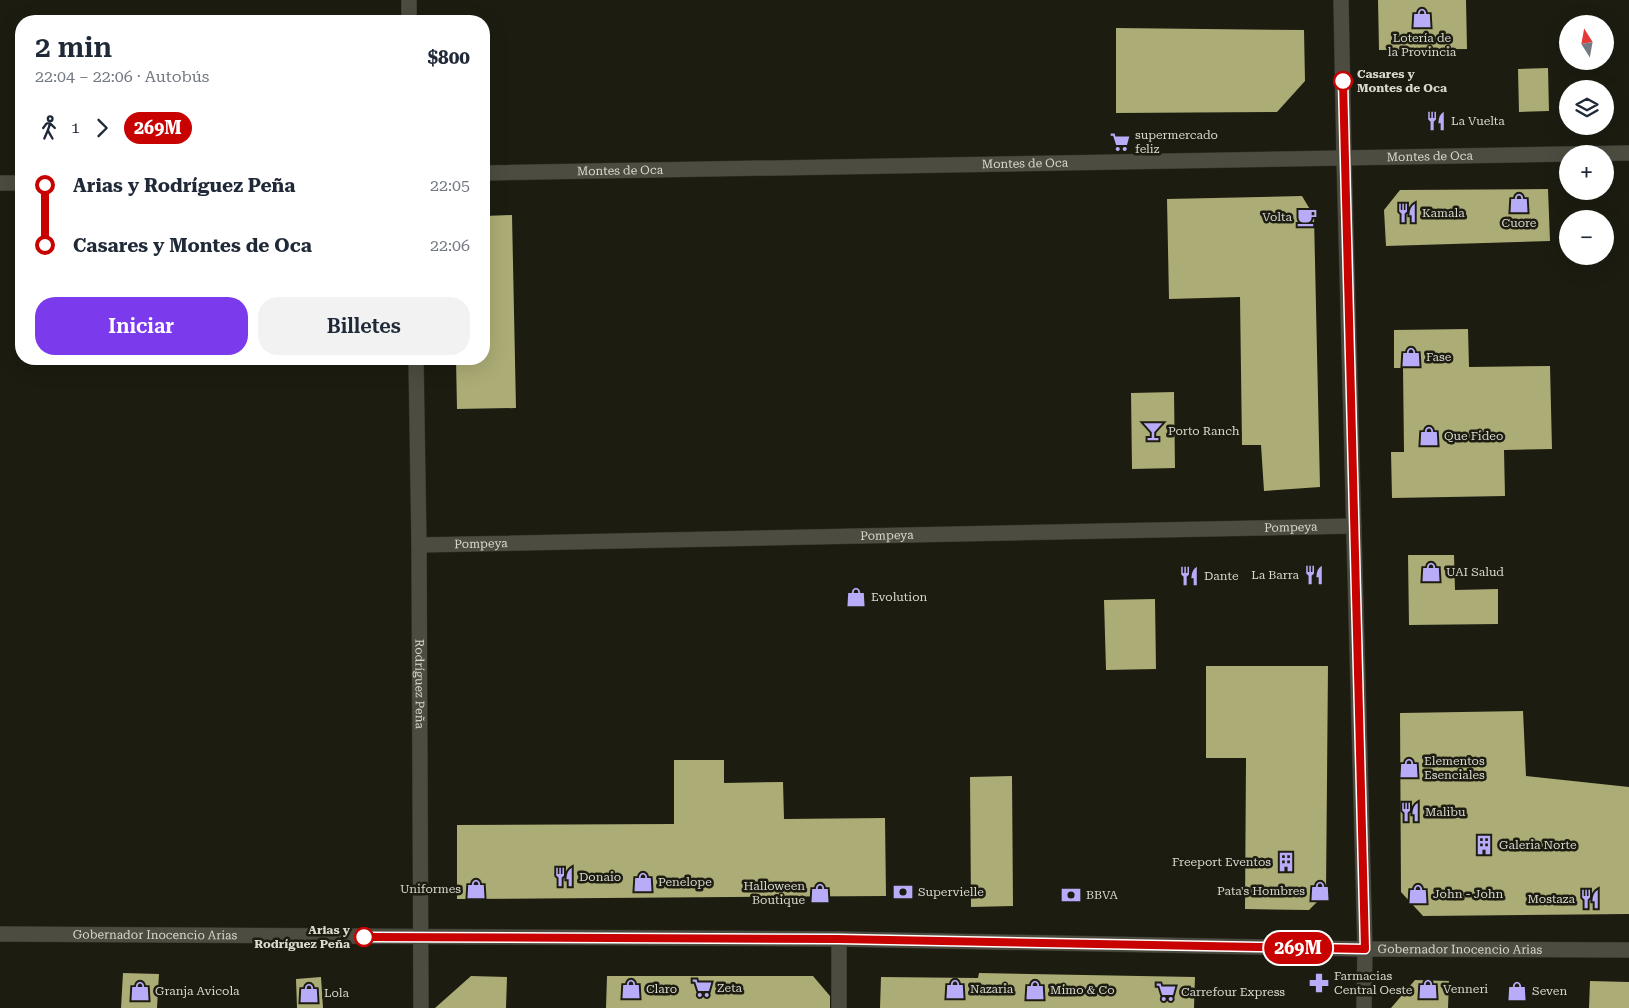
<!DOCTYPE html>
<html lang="es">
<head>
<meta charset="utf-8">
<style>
	body { margin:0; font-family:"Roboto Serif",serif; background:#f2f2f3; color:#1f2937; height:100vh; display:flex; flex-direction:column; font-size:19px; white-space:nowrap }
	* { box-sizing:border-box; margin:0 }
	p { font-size:16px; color:#747a83 }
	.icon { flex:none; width:28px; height:28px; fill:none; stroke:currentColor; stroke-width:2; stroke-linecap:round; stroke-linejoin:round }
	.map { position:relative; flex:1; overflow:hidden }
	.details { position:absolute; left:15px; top:15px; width:475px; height:350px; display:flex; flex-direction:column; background:#fff; border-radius:20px; box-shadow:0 5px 20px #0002 }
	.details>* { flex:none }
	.badge { padding:0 10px; border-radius:16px; font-size:18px; line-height:32px }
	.needle { width:32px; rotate:349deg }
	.fabs { position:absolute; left:1559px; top:15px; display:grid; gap:10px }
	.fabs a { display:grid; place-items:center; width:55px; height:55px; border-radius:50%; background:#fff; box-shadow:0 5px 20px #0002; font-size:25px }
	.map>.badge { position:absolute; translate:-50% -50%; box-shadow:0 0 0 2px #fff }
	.legs { display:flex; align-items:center; gap:8px; height:55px; padding:0 20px; font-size:16px }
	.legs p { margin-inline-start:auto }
	.headline { display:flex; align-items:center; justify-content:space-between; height:85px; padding:0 20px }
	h1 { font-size:28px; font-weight:600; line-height:38px }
	.button { display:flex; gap:10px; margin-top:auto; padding:10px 20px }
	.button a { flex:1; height:58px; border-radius:20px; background:#7c3aed; color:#fff; font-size:20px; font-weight:600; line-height:58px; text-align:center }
	.button a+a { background:#f2f2f3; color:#1f2937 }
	ul { padding:0 20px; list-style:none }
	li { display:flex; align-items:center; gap:18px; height:60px; font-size:19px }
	li i { display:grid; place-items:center; width:8px; height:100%; margin:0 6px; background:currentColor }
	li i::after { content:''; width:12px; height:12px; margin:-6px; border:4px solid; border-radius:50%; background:#fff }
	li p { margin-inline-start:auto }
	li:first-child i { background:linear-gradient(#0000 50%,currentColor 0) }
	li:last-child i { background:linear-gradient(currentColor 50%,#0000 0) }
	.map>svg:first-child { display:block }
	.building { fill:#acac76 }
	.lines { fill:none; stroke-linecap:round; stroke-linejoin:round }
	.street-casing { stroke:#34342f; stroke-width:16 }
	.secondary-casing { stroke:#34342f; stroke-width:16 }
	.street { stroke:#4c4c40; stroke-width:15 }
	.secondary { stroke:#4c4c40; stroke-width:15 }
	.line-1-casing { stroke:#fff; stroke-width:11 }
	.line-1 { stroke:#c70201; stroke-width:8 }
	.stop-1-dot { fill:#fff; stroke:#c70201; stroke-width:2.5 }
	.labels { text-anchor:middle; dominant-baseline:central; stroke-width:5; stroke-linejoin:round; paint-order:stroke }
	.poi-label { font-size:12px; fill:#d9d9d1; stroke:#1c1c11; text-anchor:start }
	.stop-label { font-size:12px; font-weight:bold; fill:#d9d9d1; stroke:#1c1c11; text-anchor:start }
	.street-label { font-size:12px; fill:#d9d9d1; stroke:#1c1c11 }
</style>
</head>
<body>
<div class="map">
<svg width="1629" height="1008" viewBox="0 0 1629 1008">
	<rect width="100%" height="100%" fill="#1c1c11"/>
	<path class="building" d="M1378,0H1466L1467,49L1379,50Z
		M1116,28L1304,30L1305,81L1277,112L1116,113Z
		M1548,68L1549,111L1519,112L1518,69Z
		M1548,189L1550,241L1386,246L1384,210L1400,190Z
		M1302,196L1314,216L1320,487L1264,491L1261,445H1242L1240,297L1169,299L1167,199Z
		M512,215L516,408L457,409L456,359H484V216Z
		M1468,329L1469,367L1550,366L1552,449L1504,450L1505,496L1392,498L1391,452H1404L1403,368H1394V330Z
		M1174,392L1175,468L1132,469L1131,393Z
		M1408,555H1454L1455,590L1498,589V624L1409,625Z
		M1155,599L1156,669L1106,670L1104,600Z
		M1206,666H1328L1326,893L1309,910L1245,909L1246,758H1206Z
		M1523,711L1526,776L1629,787V914L1423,916L1401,892L1400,713Z
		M674,760H724V783L783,782L784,819L885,818L886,896L457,899V825L674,824Z
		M1012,776L1013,906L971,907L970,777Z
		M123,973L159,974L157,1008H121Z
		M979,973L1195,977L1194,1008H880L881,977L978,978Z
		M471,976L507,977L506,1008H435Z
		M607,976H813L830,996V1008H606Z
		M321,977L323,1008H297L296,979Z
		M1415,980L1449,981L1448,1008H1391Z
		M1590,981L1629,982V1008H1589Z"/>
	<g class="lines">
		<defs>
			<g id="street">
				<path d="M409,0V21"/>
				<path d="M1341,0L1344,158L1365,949L1364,1008"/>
				<path d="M1570,154L1629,153"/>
				<path id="s1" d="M484,173L1568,154"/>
				<path d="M0,183H21"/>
				<path id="s2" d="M416,359L419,545L421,1008"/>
				<path id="s3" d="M419,545L1354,526"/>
				<path d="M839,939V1008"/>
			</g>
			<g id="secondary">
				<path id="s4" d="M0,934L839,939L1365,949L1629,950"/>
			</g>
		</defs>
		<use href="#street" class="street-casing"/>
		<use href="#secondary" class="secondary-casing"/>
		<use href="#street" class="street"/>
		<use href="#secondary" class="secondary"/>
	</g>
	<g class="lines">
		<defs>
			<path id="line-1" d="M364,937L838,939L1365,949L1343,81"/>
		</defs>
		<use href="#line-1" class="line-1-casing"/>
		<use href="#line-1" class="line-1"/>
	</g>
	<defs>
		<symbol id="shop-bare" viewBox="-9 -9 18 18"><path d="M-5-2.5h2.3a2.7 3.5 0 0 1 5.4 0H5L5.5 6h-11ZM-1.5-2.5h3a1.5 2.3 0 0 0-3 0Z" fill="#b8abf7" stroke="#1c1c11" stroke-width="2.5" paint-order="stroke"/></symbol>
		<symbol id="restaurant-bare" viewBox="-9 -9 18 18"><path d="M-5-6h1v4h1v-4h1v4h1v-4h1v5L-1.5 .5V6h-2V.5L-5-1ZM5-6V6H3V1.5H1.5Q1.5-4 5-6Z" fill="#b8abf7" stroke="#1c1c11" stroke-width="2.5" paint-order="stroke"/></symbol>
		<symbol id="supermarket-bare" viewBox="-9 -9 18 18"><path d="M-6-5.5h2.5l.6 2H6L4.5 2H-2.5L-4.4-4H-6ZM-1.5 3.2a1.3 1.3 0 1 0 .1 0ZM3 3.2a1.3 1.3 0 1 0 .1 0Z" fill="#b8abf7" stroke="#1c1c11" stroke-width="2.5" paint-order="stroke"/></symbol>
		<symbol id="cafe-bare" viewBox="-9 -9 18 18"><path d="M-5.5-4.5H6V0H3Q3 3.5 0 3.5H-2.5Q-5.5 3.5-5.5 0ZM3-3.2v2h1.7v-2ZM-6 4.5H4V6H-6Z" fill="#b8abf7" stroke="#1c1c11" stroke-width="2.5" paint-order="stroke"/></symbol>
		<symbol id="bar-bare" viewBox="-9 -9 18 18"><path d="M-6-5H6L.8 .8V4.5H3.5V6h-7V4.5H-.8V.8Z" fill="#b8abf7" stroke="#1c1c11" stroke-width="2.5" paint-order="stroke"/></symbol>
		<symbol id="building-bare" viewBox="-9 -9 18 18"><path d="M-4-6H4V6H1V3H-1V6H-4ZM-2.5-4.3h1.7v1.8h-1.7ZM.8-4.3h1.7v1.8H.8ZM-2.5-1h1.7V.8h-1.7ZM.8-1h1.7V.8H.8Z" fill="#b8abf7" stroke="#1c1c11" stroke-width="2.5" paint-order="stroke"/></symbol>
		<symbol id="bank-bare" viewBox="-9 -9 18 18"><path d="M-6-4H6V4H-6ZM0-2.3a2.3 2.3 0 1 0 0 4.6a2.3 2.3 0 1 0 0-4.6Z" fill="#b8abf7" stroke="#1c1c11" stroke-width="2.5" paint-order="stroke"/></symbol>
		<symbol id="pharmacy-bare" viewBox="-9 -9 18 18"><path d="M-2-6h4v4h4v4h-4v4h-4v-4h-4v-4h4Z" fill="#b8abf7" stroke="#1c1c11" stroke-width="2.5" paint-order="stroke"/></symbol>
	</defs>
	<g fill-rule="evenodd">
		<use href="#shop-bare" x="1408" y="4" width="28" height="28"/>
		<use href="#restaurant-bare" x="1422" y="107" width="28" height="28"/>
		<use href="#supermarket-bare" x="1106" y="128" width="28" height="28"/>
		<use href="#shop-bare" x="1505" y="189" width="28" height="28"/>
		<use href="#restaurant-bare" x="1393" y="199" width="28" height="28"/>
		<use href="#cafe-bare" x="1293" y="203" width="28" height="28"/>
		<use href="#shop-bare" x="1397" y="343" width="28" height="28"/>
		<use href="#bar-bare" x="1139" y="417" width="28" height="28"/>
		<use href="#shop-bare" x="1415" y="422" width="28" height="28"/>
		<use href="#shop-bare" x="1417" y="558" width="28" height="28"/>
		<use href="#restaurant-bare" x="1300" y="561" width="28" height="28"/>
		<use href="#restaurant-bare" x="1175" y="562" width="28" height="28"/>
		<use href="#shop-bare" x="842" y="583" width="28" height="28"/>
		<use href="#shop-bare" x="1395" y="754" width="28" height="28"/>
		<use href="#restaurant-bare" x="1396" y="798" width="28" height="28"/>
		<use href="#building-bare" x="1470" y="831" width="28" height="28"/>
		<use href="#building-bare" x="1272" y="848" width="28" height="28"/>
		<use href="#restaurant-bare" x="550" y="863" width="28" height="28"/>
		<use href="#shop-bare" x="629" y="868" width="28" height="28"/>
		<use href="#shop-bare" x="462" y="875" width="28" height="28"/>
		<use href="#shop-bare" x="1306" y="877" width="28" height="28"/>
		<use href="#bank-bare" x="889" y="878" width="28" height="28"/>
		<use href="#shop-bare" x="806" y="879" width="28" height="28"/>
		<use href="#shop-bare" x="1404" y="880" width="28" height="28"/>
		<use href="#bank-bare" x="1057" y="881" width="28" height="28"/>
		<use href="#restaurant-bare" x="1576" y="885" width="28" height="28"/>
		<use href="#pharmacy-bare" x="1305" y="969" width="28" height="28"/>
		<use href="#supermarket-bare" x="688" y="974" width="28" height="28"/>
		<use href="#shop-bare" x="617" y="975" width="28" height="28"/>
		<use href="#shop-bare" x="941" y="975" width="28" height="28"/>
		<use href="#shop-bare" x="1414" y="975" width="28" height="28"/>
		<use href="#shop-bare" x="1021" y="976" width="28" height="28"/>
		<use href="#shop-bare" x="126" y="977" width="28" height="28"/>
		<use href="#shop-bare" x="1503" y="977" width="28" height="28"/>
		<use href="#supermarket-bare" x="1152" y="978" width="28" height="28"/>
		<use href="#shop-bare" x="295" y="979" width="28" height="28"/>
	</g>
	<g class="stop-1-dot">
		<circle cx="1343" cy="81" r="9"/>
		<circle cx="364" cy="937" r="9"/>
	</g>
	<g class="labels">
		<g class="poi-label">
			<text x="1422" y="38" text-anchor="middle">Lotería de<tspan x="1422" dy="14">la Provincia</tspan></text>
			<text x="1451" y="121">La Vuelta</text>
			<text x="1135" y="135">supermercado<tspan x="1135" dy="14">feliz</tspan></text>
			<text x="1422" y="213">Kamala</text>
			<text x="1292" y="217" text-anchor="end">Volta</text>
			<text x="1519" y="223" text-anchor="middle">Cuore</text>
			<text x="1426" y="357">Fase</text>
			<text x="1168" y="431">Porto Ranch</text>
			<text x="1444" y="436">Que Fideo</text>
			<text x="1446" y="572">UAI Salud</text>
			<text x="1299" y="575" text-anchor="end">La Barra</text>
			<text x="1204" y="576">Dante</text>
			<text x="871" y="597">Evolution</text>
			<text x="1424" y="761">Elementos<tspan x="1424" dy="14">Esenciales</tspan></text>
			<text x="1425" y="812">Malibu</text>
			<text x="1499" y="845">Galeria Norte</text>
			<text x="1271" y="862" text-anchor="end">Freeport Eventos</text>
			<text x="579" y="877">Donaio</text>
			<text x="658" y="882">Penelope</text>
			<text x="805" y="886" text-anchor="end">Halloween<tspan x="805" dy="14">Boutique</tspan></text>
			<text x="461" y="889" text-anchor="end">Uniformes</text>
			<text x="1305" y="891" text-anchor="end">Pata's Hombres</text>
			<text x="918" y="892">Supervielle</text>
			<text x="1433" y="894">John - John</text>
			<text x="1086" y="895">BBVA</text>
			<text x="1575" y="899" text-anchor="end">Mostaza</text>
			<text x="1334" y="976">Farmacias<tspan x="1334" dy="14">Central Oeste</tspan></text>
			<text x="717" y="988">Zeta</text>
			<text x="646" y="989">Claro</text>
			<text x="970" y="989">Nazaria</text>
			<text x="1443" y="989">Venneri</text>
			<text x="1050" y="990">Mimo &amp; Co</text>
			<text x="155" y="991">Granja Avicola</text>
			<text x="1532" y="991">Seven</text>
			<text x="1181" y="992">Carrefour Express</text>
			<text x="324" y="993">Lola</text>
		</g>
		<g class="stop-label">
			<text x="1357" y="74">Casares y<tspan x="1357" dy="14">Montes de Oca</tspan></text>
			<text x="350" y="930" text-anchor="end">Arias y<tspan x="350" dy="14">Rodríguez Peña</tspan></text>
		</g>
		<g class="street-label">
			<text stroke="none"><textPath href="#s1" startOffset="946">Montes de Oca</textPath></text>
			<text stroke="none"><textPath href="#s1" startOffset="541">Montes de Oca</textPath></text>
			<text stroke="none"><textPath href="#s1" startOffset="136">Montes de Oca</textPath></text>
			<text stroke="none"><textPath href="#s3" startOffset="872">Pompeya</textPath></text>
			<text stroke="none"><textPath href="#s3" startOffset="468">Pompeya</textPath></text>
			<text stroke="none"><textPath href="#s3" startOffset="62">Pompeya</textPath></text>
			<text stroke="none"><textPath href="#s2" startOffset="325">Rodríguez Peña</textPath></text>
			<text stroke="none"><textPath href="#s4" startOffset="155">Gobernador Inocencio Arias</textPath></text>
			<text stroke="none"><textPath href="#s4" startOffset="1460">Gobernador Inocencio Arias</textPath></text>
		</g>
	</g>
</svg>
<div class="fabs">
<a><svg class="needle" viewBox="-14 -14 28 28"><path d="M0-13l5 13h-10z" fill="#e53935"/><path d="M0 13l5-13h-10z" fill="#747a83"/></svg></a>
<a><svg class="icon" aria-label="layers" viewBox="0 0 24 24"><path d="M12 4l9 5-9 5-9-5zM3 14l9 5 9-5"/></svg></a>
<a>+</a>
<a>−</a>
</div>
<b class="badge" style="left:1298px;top:948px;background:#c70201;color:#fff">269M</b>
<section class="details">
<div class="headline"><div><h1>2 min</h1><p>22:04 – 22:06 · Autobús</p></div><b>$800</b></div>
<div class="legs"><svg class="icon" aria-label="walk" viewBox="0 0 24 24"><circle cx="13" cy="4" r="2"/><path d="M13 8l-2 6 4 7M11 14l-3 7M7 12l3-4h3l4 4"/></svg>1<svg class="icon" aria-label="forward" viewBox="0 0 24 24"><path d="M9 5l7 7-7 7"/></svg><b class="badge" style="background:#c70201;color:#fff">269M</b></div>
<ul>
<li><i style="color:#c70201"></i><b>Arias y Rodríguez Peña</b><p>22:05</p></li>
<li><i style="color:#c70201"></i><b>Casares y Montes de Oca</b><p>22:06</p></li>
</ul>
<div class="button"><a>Iniciar</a><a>Billetes</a></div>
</section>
</div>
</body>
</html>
